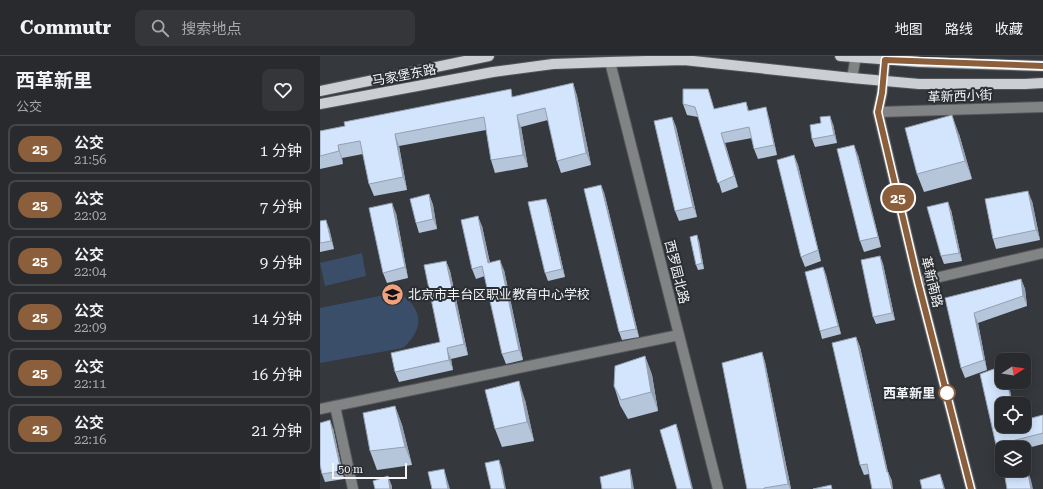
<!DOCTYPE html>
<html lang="zh">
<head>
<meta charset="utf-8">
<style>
	body { margin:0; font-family:"Roboto Serif","Noto Sans SC",serif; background:#343639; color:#f1f3f6; height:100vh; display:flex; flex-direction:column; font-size:15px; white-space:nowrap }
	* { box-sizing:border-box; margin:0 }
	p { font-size:13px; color:#a5a7aa }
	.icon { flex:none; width:22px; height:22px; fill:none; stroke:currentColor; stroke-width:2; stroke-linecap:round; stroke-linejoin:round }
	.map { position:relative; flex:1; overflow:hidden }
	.sheet { display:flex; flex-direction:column; background:#282a2d; width:320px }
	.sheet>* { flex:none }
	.badge { padding:0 8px; border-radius:13px; font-size:14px; line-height:26px }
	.needle { width:26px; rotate:78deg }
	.controls { position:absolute; left:675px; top:297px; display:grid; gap:8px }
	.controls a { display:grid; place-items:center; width:36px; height:36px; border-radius:8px; background:#282a2d; box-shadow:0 2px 10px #0003,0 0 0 1px #444649; font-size:20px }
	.scale { position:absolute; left:12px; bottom:10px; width:75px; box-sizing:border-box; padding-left:4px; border:2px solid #f3f5f7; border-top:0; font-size:11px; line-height:14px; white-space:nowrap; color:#f3f5f7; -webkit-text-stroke:3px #2b2e32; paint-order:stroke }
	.map>.badge { position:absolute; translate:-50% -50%; box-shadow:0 0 0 2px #fff }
	.round { display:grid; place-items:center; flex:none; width:42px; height:42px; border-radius:8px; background:#343639 }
	.headline { display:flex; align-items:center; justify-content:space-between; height:68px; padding:0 16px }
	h1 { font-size:19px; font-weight:700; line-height:30px }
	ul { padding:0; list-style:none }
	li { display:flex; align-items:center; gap:12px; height:50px; margin:0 8px 6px; padding:0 8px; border:2px solid #444649; border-radius:8px }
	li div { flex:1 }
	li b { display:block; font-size:15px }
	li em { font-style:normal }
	li .badge { min-width:44px; font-weight:700; text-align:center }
	header { display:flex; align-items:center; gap:24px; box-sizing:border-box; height:56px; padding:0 20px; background:#282a2d; border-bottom:1px solid #444649 }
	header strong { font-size:19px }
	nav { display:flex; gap:22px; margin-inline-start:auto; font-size:14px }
	.search { width:280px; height:36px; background:#343639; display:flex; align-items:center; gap:10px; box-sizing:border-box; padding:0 14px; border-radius:8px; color:#a5a7aa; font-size:15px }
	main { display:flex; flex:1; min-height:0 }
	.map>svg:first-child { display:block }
	.green { fill:#3a4e69 }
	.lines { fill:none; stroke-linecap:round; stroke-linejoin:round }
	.minor-casing { stroke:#53565a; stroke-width:12 }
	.major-casing { stroke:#53565a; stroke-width:12 }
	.minor { stroke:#828385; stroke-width:10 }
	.major { stroke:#cbcfd3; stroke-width:10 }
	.wall { fill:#b5c5da }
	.shaded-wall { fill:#94a0b1 }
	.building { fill:#d3e5fd; stroke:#94a0b1 }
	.line-casing { stroke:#fff; stroke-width:9 }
	.line { stroke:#8b5e3c; stroke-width:6 }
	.stop-dot { fill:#fff; stroke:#8b5e3c; stroke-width:2 }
	.labels { text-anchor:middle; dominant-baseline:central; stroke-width:4; stroke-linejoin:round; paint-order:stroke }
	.street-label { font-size:13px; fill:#f3f5f7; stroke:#2b2e32 }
	.poi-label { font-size:13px; fill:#f3f5f7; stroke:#2b2e32; text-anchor:start }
	.stop-label { font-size:13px; font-weight:bold; fill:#f3f5f7; stroke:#2b2e32; text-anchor:end }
</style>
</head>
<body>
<header>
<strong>Commutr</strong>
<div class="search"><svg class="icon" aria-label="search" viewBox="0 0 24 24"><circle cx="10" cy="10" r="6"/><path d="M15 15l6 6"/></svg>搜索地点</div>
<nav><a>地图</a><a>路线</a><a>收藏</a></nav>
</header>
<main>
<section class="sheet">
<div class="headline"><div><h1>西革新里</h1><p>公交</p></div><a class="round"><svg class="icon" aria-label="heart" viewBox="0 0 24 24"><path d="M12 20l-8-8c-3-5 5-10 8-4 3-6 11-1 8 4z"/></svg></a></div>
<ul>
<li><span class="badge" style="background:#8b5e3c;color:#fff">25</span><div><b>公交</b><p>21:56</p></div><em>1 分钟</em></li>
<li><span class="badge" style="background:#8b5e3c;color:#fff">25</span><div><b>公交</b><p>22:02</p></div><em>7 分钟</em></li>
<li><span class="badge" style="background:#8b5e3c;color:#fff">25</span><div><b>公交</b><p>22:04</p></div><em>9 分钟</em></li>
<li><span class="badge" style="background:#8b5e3c;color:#fff">25</span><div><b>公交</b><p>22:09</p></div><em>14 分钟</em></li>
<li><span class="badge" style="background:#8b5e3c;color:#fff">25</span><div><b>公交</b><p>22:11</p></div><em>16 分钟</em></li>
<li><span class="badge" style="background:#8b5e3c;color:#fff">25</span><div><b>公交</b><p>22:16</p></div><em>21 分钟</em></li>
</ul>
</section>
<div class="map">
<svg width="723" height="433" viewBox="0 0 723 433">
	<rect width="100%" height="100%" fill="#35383c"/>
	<path class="green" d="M42,197L46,220L5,230L0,207Z
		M79,236C83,240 88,243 91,247C105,264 97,279 83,292L0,307V252Z"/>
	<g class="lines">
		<defs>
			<path id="minor" d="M566,0L565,4L562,37L558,56L598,226L651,433
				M290,6L398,433
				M532,22L536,0
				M558,56L723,51
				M598,226L723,197
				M15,350L33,433
				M0,353L359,279"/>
			<path id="major" d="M520,0L599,6L723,10
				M0,35L169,0
				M0,48L173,16L233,8L290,6L364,4L532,22L599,28H705L723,27"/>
		</defs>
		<use href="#minor" class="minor-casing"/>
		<use href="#major" class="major-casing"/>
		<use href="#minor" class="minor"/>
		<use href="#major" class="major"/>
	</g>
	<path class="wall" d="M253,27L257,40L271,109L241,117L237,105L228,64L201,71L208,111L175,117L171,104L166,74L79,90L87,134L54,140L49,128L43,98L22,102L23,108L0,113V75L194,41Z
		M388,33L394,53L426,46L429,55L449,62L457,99L438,103L434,93L432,82L405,87L418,131L402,137L378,61L367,59L363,48Z
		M352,61L356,71L377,161L359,165L355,155Z
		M501,67L513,68L517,87L495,91L492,83Z
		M639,78L652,123L604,136L597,118Z
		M474,99L478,109L501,205L485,211L481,201Z
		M538,99L561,191L544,196L540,185Z
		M284,136L319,281L302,284L299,276Z
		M109,138L113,149L117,173L99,177L96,167Z
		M226,143L229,151L245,221L228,225L225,217Z
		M712,145L720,184L676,193L673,183Z
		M631,154L642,205L624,208L621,200Z
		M76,157L88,222L67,227L63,217Z
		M0,165L9,172L14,193L0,196Z
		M162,170L170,207L184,214L203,304L186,308L182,298L165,220L156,223L152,213Z
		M379,185L384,213L378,214L376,209Z
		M560,200L563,208L575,264L556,268L553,261Z
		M126,205L130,215L148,299L131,303L133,314L79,326L75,316L120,286Z
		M503,211L506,219L521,278L502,283L500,275Z
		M701,223L705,233L707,250L658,267L667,314L645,322L641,312L625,242Z
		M536,281L540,291L568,416L572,425L549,418L544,419L540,409Z
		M442,296L445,306L471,433H427Z
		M325,300L332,319L338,355L308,363L300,349L294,330Z
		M682,326H688L693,348L682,370H704L723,359V388L704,393V392H682V399L680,400L676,389Z
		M205,344L214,385L182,391L175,373Z
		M75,350L82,369L92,409L57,414L50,395Z
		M13,372L24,423L5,426L2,418Z"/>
	<path class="shaded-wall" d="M253,27L257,40L271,109L266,97Z
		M446,51L449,62L457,99L454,89Z
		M197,59L201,71L208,111L203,99Z
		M632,59L639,78L652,123L645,105Z
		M510,60L513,68L517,87L514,79Z
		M352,61L356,71L377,161L373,151Z
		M401,77L405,87L418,131L414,120Z
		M75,78L79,90L87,134L83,121Z
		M18,89L22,102L23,108L19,95Z
		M534,89L538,99L561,191L558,181Z
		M474,99L478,109L501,205L498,194Z
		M281,129L284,136L319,281L316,273Z
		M708,135L712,145L720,184L716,174Z
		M109,138L113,149L117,173L113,163Z
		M226,143L229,151L245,221L242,213Z
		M628,146L631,154L642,205L639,197Z
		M72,147L76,157L88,222L85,211Z
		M158,160L162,170L172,217L168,207Z
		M6,164L9,172L14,193L11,185Z
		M377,179L379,185L384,213L382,207Z
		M560,200L563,208L575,264L572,257Z
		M180,204L184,214L203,304L199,294Z
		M126,205L130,215L148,299L144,288Z
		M503,211L506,219L521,278L518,270Z
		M701,223L705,233L707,250L703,240Z
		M654,257L658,267L667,314L664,304Z
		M536,281L540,291L570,426L567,416Z
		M127,292L131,303L133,314L129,304Z
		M442,296L445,306L471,433H470L468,428Z
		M325,300L332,319L338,355L331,336Z
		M199,325L205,344L214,385L207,366Z
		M687,326H688L693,348H692Z
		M75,350L82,369L92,409L85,391Z
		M10,364L13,372L24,423L21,415Z
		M356,368L359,376L373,433H372Z
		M179,404L182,412L186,433H185Z
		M124,413L130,433H128Z
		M310,413L312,421L314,433H312Z
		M707,413L711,424L713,433H711Z
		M568,416L572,425L573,433H572Z
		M620,418L623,426L625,433H624Z
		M68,420L72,430V433H70Z"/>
	<path class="building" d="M253,27L266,97L237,105L225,52L197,59L203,99L171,104L164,61L75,78L83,121L49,128L40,85L18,89L19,95L0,100V75L25,70L24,66L191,33L192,41Z
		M363,33H388L394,53L426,46L428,55L446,51L454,89L434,93L429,71L401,77L414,120L398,127L375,51L363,48Z
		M632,59L645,105L597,118L585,72Z
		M510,60L514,79L492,83L490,69L501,67L500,61Z
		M352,61L373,151L355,155L334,65Z
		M534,89L558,181L540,185L517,93Z
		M474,99L498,194L481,201L457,104Z
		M281,129L316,273L299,276L264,133Z
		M708,135L716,174L673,183L665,143Z
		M109,138L113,163L96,167L90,143Z
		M226,143L242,213L225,217L208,146Z
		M628,146L639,197L621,200L607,151Z
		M72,147L85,211L63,217L49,152Z
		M158,160L168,207L180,204L199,294L182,298L162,210L152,213L141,164Z
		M6,164L11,185L0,187V165Z
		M377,179L382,207L376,209L370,181Z
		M560,200L572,257L553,261L541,204Z
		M126,205L144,288L127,292L129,304L75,316L71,297L120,286L104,209Z
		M503,211L518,270L500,275L485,216Z
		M701,223L703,240L654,257L664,304L641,312L625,242Z
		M536,281L567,416H568L572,433H552L547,408L540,409L512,287Z
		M442,296L468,428L444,432V433H427L402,307Z
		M325,300L331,336L301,344L294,330L295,310Z
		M682,310V326H687L692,348H682V370H704V364L723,359V377L676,389L660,318Z
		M199,325L207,366L175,373L165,334Z
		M75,350L85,391L50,395L43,357Z
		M10,364L21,415L2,418L0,409V367Z
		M356,368L372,433H357L340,374Z
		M179,404L185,433H171L165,407Z
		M124,413L128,433H112L108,416Z
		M310,413L312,433H282L280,421Z
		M707,413L711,433H687L684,416Z
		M620,418L624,433H602L600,424Z
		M68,420L70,433H55L53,425Z
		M511,429L512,433H493Z"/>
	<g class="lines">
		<defs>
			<path id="line" d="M651,433L598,226L558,56L562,37L565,4L723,10"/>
		</defs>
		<use href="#line" class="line-casing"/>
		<use href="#line" class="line"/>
	</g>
	<defs>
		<symbol id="school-disc" viewBox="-11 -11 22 22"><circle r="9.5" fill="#f1a17c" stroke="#2b2e32"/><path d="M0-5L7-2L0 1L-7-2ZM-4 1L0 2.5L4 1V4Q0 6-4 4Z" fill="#111"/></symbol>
	</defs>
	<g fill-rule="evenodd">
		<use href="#school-disc" x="60" y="226" width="25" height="25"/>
	</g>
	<circle class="stop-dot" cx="627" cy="337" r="8"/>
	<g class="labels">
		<g class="street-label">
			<text transform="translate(84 19) rotate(-11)">马家堡东路</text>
			<text transform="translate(640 40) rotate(-2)">革新西小街</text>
			<text transform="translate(357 216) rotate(76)">西罗园北路</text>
			<text transform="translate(612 226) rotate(76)">革新南路</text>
		</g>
		<g class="poi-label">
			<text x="88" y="238">北京市丰台区职业教育中心学校</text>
		</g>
		<g class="stop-label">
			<text x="615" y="337">西革新里</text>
		</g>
	</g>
</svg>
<div class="controls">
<a><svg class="needle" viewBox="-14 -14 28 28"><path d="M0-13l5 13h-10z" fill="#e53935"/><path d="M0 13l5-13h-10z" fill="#a5a7aa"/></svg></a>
<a><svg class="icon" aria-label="locate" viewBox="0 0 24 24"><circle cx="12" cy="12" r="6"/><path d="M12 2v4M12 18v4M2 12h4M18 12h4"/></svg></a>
<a><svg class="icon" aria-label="layers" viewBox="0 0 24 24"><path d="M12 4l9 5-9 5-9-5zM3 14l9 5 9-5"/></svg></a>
</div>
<div class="scale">50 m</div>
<b class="badge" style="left:578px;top:142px;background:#8b5e3c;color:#fff">25</b>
</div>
</main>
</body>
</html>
